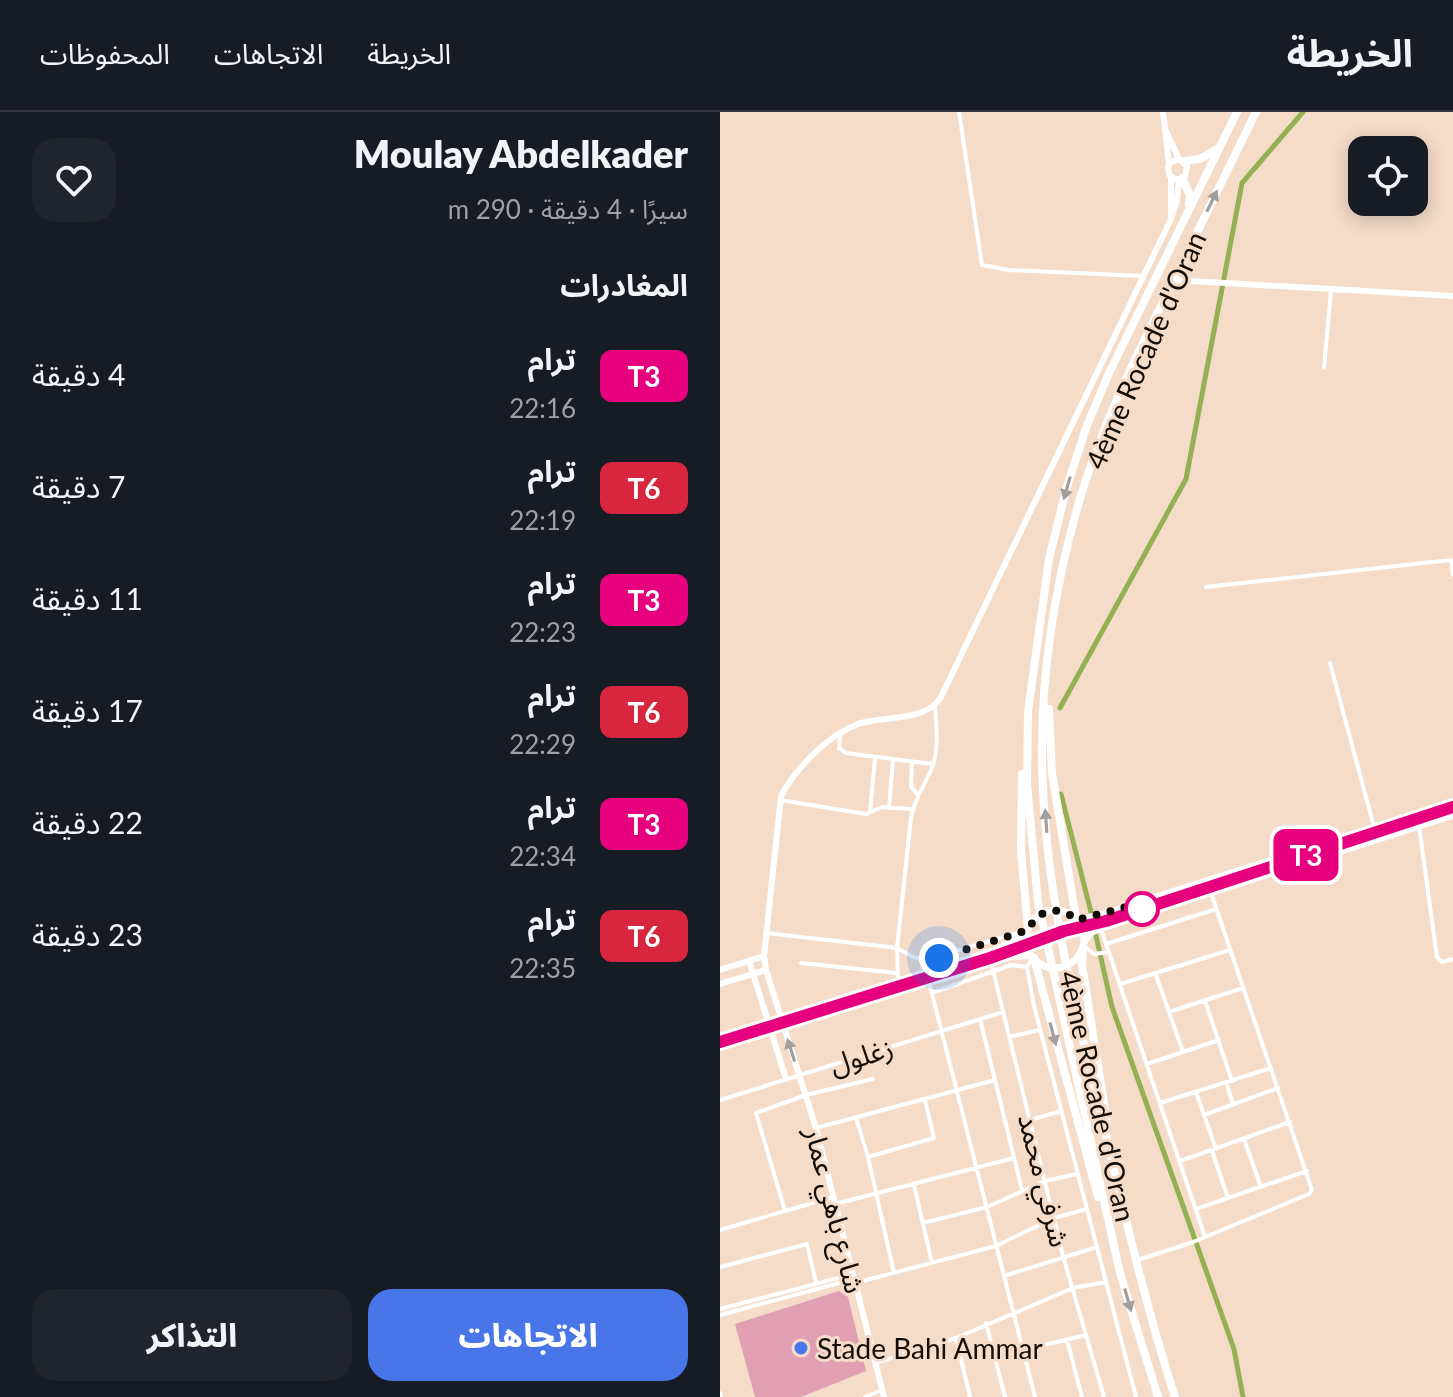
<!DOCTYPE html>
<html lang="ar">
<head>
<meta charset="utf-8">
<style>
	body { margin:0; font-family:Lato,"Noto Sans Arabic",sans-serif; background:#20242c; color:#f1f3f6; direction:rtl; height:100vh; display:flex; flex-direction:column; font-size:30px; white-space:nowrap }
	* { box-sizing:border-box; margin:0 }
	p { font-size:26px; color:#9ea1a6 }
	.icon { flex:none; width:44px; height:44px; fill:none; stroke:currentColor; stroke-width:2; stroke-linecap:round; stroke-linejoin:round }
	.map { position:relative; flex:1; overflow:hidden; direction:ltr }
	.details { display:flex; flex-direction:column; background:#171b24; width:720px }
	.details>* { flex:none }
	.badge { padding:0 16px; border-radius:12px; font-size:28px; line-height:52px }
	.fabs { position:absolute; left:628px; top:24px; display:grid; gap:16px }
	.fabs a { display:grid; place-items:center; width:80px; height:80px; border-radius:16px; background:#171b24; box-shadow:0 4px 20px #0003; font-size:40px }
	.you { position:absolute; width:40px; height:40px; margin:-20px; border:6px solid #fff; border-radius:50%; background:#1a73e8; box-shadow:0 0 0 12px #1a73e833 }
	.map>.badge { position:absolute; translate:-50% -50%; box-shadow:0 0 0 4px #fff }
	h2 { padding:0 32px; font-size:30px; line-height:72px }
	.round { display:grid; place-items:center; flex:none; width:84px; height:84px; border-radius:24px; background:#20242c }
	.overview { display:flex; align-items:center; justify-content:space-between; height:136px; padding:0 32px }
	h1 { font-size:38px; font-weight:800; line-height:60px }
	.action { display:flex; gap:16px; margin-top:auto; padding:16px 32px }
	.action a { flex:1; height:92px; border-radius:24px; background:#4876e8; color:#fff; font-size:32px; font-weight:800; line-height:92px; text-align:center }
	.action a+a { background:#20242c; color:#f1f3f6 }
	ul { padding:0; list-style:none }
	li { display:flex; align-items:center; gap:24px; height:112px; padding:0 32px }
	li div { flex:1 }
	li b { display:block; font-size:30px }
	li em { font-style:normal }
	li .badge { min-width:88px; font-weight:700; text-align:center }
	header { display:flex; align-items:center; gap:48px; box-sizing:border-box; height:112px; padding:0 40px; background:#171b24; border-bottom:2px solid #363941 }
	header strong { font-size:38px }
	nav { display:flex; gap:44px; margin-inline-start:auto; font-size:28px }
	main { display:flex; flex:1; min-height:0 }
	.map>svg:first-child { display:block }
	.pitch { fill:#e19fb4 }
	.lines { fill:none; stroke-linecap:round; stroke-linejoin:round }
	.canal { stroke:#94b053; stroke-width:5 }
	.minor { stroke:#fff; stroke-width:4 }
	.secondary { stroke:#fff; stroke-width:6 }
	.primary { stroke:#fff; stroke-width:7 }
	.motorway { stroke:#fff; stroke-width:8 }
	.tram { stroke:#574a40; stroke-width:2 }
	.oneway { fill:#a19e9b }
	.line-casing { stroke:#fff; stroke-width:18 }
	.line { stroke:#e6007e; stroke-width:12 }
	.walk { stroke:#140c06; stroke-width:8; stroke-dasharray:0 14.4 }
	.stop-dot { fill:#fff; stroke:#e6007e; stroke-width:4 }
	.poi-dot { fill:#4876e8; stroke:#f4dcc8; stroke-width:3 }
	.labels { text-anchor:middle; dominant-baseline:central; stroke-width:6; stroke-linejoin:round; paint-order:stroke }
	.street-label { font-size:28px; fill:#140c06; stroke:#f4dcc8 }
	.poi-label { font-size:28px; fill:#140c06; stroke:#f4dcc8; text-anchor:start }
</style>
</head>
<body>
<header>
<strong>الخريطة</strong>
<nav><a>الخريطة</a><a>الاتجاهات</a><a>المحفوظات</a></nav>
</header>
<main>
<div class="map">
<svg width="733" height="1285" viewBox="0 0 733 1285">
	<rect width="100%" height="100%" fill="#f4dcc8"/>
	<path class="pitch" d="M119,1179L128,1185L146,1259L81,1285H35L15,1212Z"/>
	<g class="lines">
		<path class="canal" d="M340,596L466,367L522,71L583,0
			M341,682L373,808
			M374,815L392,895L514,1237L523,1285"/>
		<path class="minor" d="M239,0L262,153L288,158L422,164
			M604,256L611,178
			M731,448L733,463
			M486,475L731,448
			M610,551L654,715
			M120,623L119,636L126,641L212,652
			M192,651L191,674L197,682
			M60,688L146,702L162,695L191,697
			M169,696L173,648
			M150,700L155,645
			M699,714L717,845L722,850L733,847
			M381,817L485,1125
			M47,821L177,836L193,845L206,848L304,819
			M386,832L496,797
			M364,834L374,842L389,840
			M313,845L307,855L314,894L416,1285
			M271,850L343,1144L384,1285
			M81,851L177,861
			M436,863L463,940
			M178,868L177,836L191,706C194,687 204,675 211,658C220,639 216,614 215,593
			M209,870L315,1285
			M400,872L510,838
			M212,881L291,853L307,855
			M485,889L512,969
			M449,900L523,876
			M260,907L302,1078
			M289,925L320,918
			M427,952L499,928
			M506,970L513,992
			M476,980L496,1037
			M0,988L283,900
			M440,991L551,956
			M484,1003L558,976
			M136,1006L148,1045L174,1161
			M310,1008L341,999
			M96,1016L275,968
			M524,1027L541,1075
			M492,1039L508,1086
			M148,1045L214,1026L205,988
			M460,1049L570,1010
			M194,1073L212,1151
			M115,1092L294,1046
			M476,1097L587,1059
			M65,1099L36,1001L86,983L153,967
			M203,1111L267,1095L325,1069L357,1062
			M0,1118L113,1085
			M418,1148L473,1130L589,1082L592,1078L491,781
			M0,1155L87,1132L96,1171
			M284,1164L377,1135
			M135,1171L276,1134L334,1106L367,1097
			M0,1197L133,1162
			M0,1203L134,1167
			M266,1211L285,1285
			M236,1226L250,1285
			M347,1228L362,1285
			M303,1238L366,1223
			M155,1251L236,1226L353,1176L386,1170
			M0,1281L1,1285
			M145,1285L162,1278"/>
		<path class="secondary" d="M443,0L449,52
			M446,19L459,47L467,54L465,65L457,68L449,63L448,55L451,50L459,47
			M451,103V65
			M453,168L733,184
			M29,849L66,967
			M0,858L44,844
			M0,872L46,858
			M0,926L277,837L307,819
			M0,933L287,845L312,844
			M164,1285L96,1016L46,858L44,844L61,684C76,656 108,623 138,612C165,603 201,611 220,587L451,107L457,88L459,67"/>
		<path class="primary" d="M306 827a29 29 0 1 1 58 0a29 29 0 1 1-58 0Z
			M357,808L380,803L733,690
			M364,830L370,821L381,816L733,703"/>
		<path class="motorway" d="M464,49L480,47L499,36
			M462,66L470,83L469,92
			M329,597L332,661L356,806
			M302,662L301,739L308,817
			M363,835L362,853L387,1010
			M314,846L378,1085
			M438,1285L400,1161L318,790L307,672L308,600L329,447L346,378L366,316L389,261L517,0
			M455,1285C427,1199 407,1112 386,1024C355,899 322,769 322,639C322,552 337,463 362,380C383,313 413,250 444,188C475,125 505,62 536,0"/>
		<path class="tram" d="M0,930L270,846L344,819L386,809L733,695"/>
	</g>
	<defs><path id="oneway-solid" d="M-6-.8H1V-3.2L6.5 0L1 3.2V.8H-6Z" transform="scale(2)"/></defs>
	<g class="oneway">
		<use href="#oneway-solid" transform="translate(492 89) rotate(-64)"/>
		<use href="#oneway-solid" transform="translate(347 376) rotate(106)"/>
		<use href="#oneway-solid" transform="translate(326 709) rotate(-94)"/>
		<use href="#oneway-solid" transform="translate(333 922) rotate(75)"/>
		<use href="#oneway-solid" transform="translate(71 938) rotate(-108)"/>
		<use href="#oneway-solid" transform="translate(408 1188) rotate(74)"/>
	</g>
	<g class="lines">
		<defs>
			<path id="line" d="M0,930L270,846L344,819L386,809L733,695"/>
		</defs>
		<use href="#line" class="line-casing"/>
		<use href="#line" class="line"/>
		<path class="walk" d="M219,846L308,818C319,796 339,793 357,808L410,794L422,797"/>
	</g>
	<circle class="stop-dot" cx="422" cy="797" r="16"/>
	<circle class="poi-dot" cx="81" cy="1236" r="8"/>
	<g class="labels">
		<g class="street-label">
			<text transform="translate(425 238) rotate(-66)">4ème Rocade d'Oran</text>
			<text transform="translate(141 943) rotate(-17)">زغلول</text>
			<text transform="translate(378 984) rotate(77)">4ème Rocade d'Oran</text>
			<text transform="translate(325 1068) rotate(76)">شرفي محمد</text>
			<text transform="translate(116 1098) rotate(76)">شارع باهي عمار</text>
		</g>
		<g class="poi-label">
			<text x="97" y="1236">Stade Bahi Ammar</text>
		</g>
	</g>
</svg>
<div class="fabs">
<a><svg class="icon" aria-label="locate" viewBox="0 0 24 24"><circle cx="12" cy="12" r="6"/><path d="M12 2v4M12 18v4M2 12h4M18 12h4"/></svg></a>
</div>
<div class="you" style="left:219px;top:846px"></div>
<b class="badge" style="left:586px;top:743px;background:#e6007e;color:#fff">T3</b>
</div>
<section class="details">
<div class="overview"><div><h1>Moulay Abdelkader</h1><p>سيرًا · 4 دقيقة · 290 m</p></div><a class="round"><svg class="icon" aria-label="heart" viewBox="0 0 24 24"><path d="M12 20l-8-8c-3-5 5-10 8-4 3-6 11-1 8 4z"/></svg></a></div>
<h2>المغادرات</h2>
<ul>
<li><span class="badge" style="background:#e6007e;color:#fff">T3</span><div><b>ترام</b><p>22:16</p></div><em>4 دقيقة</em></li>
<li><span class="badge" style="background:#d7263d;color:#fff">T6</span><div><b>ترام</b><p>22:19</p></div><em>7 دقيقة</em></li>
<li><span class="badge" style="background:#e6007e;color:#fff">T3</span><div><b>ترام</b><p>22:23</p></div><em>11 دقيقة</em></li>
<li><span class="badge" style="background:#d7263d;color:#fff">T6</span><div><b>ترام</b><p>22:29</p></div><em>17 دقيقة</em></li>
<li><span class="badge" style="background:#e6007e;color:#fff">T3</span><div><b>ترام</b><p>22:34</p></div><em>22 دقيقة</em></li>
<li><span class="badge" style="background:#d7263d;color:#fff">T6</span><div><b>ترام</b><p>22:35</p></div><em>23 دقيقة</em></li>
</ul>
<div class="action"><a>الاتجاهات</a><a>التذاكر</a></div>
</section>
</main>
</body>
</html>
